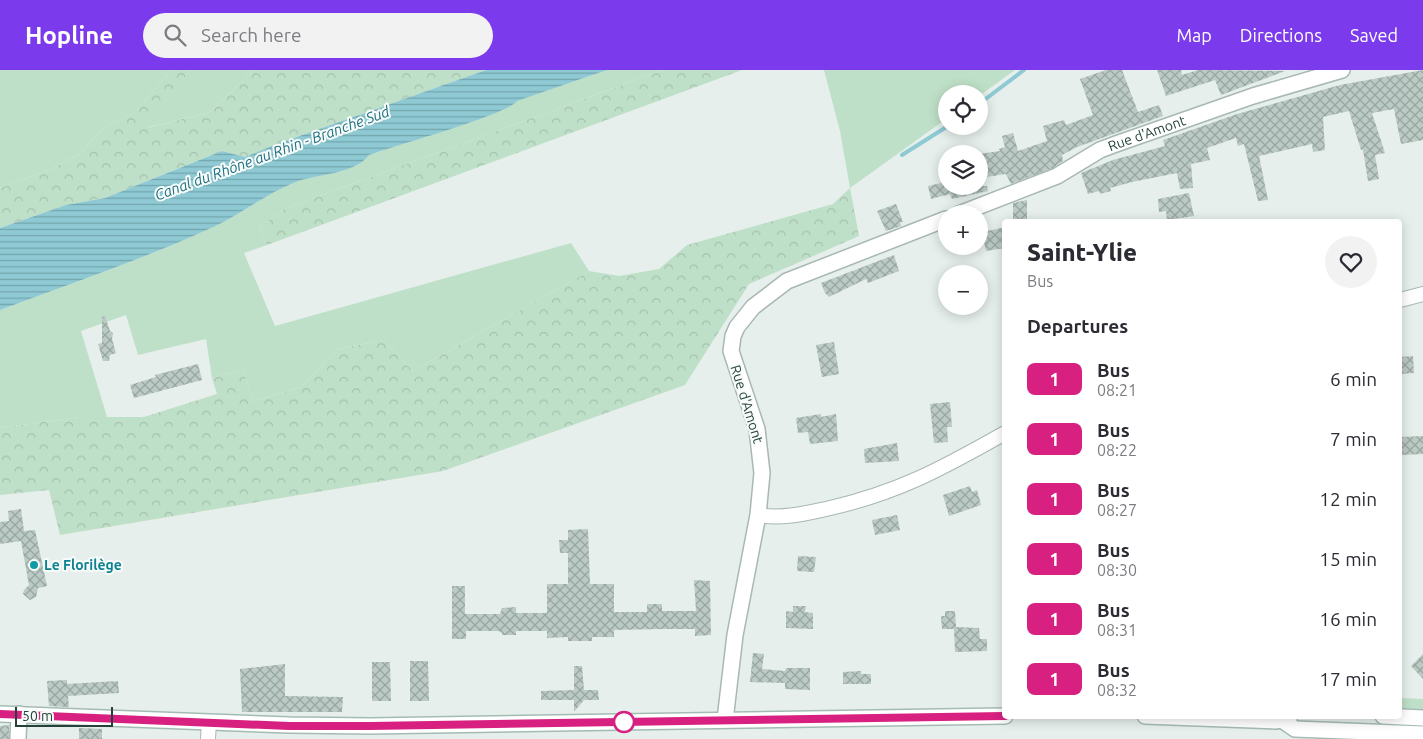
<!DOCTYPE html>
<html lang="en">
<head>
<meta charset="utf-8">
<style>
	body { margin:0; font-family:Ubuntu,sans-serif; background:#f2f2f3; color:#2b2b33; height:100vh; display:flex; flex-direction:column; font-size:19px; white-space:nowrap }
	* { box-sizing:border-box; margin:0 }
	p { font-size:16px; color:#7c7c81 }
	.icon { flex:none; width:28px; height:28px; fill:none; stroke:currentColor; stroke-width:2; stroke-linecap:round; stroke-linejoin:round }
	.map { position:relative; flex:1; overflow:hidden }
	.drawer { position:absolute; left:1002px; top:149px; width:400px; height:500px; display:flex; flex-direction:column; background:#fff; border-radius:5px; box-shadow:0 2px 12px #0003 }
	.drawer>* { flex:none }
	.badge { padding:0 10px; border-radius:8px; font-size:18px; line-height:32px }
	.tools { position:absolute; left:938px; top:15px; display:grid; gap:10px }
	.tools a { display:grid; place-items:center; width:50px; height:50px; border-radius:50%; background:#fff; box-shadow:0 2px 12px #0003; font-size:25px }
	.scale { position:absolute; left:15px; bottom:12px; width:98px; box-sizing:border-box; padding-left:5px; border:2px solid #24423a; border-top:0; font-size:14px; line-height:18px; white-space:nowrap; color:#24423a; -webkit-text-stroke:4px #f7fbf9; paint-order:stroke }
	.map>.badge { position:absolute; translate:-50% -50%; box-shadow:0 0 0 2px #fff }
	h2 { padding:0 25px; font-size:19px; line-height:45px }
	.round { display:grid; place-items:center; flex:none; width:52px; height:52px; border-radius:26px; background:#f2f2f3 }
	.head { display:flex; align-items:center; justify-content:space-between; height:85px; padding:0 25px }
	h1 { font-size:24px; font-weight:800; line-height:38px }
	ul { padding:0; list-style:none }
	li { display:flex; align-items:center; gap:15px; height:60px; padding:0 25px }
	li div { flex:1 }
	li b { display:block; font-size:19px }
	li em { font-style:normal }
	li .badge { min-width:55px; font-weight:700; text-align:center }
	header { display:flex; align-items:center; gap:30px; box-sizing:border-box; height:70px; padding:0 25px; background:#7c3aed; color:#fff }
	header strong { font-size:24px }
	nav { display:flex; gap:28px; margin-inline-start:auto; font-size:18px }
	.search { width:350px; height:45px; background:#f2f2f3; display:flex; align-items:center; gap:12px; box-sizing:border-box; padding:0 18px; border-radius:28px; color:#7c7c81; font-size:19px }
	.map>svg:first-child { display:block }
	.green { fill:#bfe0c8 }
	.forest { fill:url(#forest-crowns) }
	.water { fill:url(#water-rules) }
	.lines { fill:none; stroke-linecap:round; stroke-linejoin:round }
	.stream { stroke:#8ec9d4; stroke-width:4 }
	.building { fill:url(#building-cross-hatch) }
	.minor-casing { stroke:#a8b8b2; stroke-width:16 }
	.tertiary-casing { stroke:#a8b8b2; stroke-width:18 }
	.secondary-casing { stroke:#a4bbb3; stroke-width:18 }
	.minor { stroke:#fff; stroke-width:14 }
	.tertiary { stroke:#fff; stroke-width:15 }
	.secondary { stroke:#fff; stroke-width:15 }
	.line-casing { stroke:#fff; stroke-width:11 }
	.line { stroke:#d82080; stroke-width:8 }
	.culture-dot { fill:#0f9aa8; stroke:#f7fbf9; stroke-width:2 }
	.stop-dot { fill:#fff; stroke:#d82080; stroke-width:2.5 }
	.labels { text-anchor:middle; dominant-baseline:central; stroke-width:4; stroke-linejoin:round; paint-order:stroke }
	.street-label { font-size:14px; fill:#24423a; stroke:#f7fbf9 }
	.culture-label { font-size:14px; font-weight:bold; fill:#0d838f; stroke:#f7fbf9; text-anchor:start }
	.water-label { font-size:15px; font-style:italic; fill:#1c6f80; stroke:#f7fbf9 }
</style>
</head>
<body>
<header>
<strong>Hopline</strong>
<div class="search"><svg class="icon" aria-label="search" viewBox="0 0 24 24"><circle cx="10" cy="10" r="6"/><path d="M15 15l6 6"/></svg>Search here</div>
<nav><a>Map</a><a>Directions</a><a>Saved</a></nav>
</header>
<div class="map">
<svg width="1423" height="669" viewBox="0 0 1423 669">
	<defs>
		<pattern id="forest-crowns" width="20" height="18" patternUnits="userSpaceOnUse" patternTransform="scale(1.25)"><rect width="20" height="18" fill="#bfe0c8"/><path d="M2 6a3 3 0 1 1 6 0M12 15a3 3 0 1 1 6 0" fill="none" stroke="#a4c1ad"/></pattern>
		<pattern id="water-rules" width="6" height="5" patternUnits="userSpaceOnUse" patternTransform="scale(1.25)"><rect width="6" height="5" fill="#8ec9d4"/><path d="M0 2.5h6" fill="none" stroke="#74a5ad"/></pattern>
		<pattern id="building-cross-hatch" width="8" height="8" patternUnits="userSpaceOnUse" patternTransform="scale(1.25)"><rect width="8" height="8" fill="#bbcac4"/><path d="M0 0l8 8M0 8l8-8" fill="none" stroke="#98a6a0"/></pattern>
	</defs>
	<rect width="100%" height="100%" fill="#e6efeb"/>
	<path class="green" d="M0,0H172L135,42L104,57L81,83L49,100L0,118Z
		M190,0H254L210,42L146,58Z
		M607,0H663L284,139L259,158L267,175L244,183L275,256L571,173L589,201L413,301L384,270L338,279L301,317L253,331L243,300L212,308L206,269L138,285L126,245L81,261L107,347H79L0,358V240C69,214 141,190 209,159C239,146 265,124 296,112C316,104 356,104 369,85C392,77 506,44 516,31Z
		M824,0H1015L979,26V24H946V49L850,118L840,61Z
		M1400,628L1423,629V639L1400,638Z"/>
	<path class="forest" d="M172,0H190L147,58L210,42L254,0H486L274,75L245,87L222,81L105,128L66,135L0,158V118L49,100L81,83L104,57L135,42Z
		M663,0H742L267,175L259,158L284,139Z
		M850,118L859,166L749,214L685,315L443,401L60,465L49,420L0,425V358L79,347H144L217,324L212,308L243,300L253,331L301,317L338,279L384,270L413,301L589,201L619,206L659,199L687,175L833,134Z"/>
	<path class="water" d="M486,0H607L517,31C506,45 393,76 369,85C356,104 317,104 296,112C265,124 239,146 209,159C141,190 69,214 0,240V158L66,135L105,128L222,81L245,87L274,75Z"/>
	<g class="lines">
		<path class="stream" d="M979,34L1024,0
			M902,85L948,56"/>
	</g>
	<path class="building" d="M1106,0H1122L1138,42L1159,35L1163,46L1077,77L1062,85L1063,91L1053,98L1011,114L1006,104L980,108L979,84L1000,81L999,79L1005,77L1002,66L1013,63L1018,81L1047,71L1043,56L1064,50L1066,55L1093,45L1080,9Z
		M1157,0H1181L1182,5L1198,0L1285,1L1221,25L1215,10L1166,26Z
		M1423,0V70L1401,74L1394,39L1372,43L1385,83L1375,85L1379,109L1368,111L1363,80H1361L1349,41L1323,47L1325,80L1313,82L1312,74L1259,86L1268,130L1258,131L1244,74L1238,76L1236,68L1207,78L1210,90L1191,94L1193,118L1180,119L1177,103L1132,112L1110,118L1111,121L1100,124L1099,121L1088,124L1081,103L1113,90L1165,76L1163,70L1237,44L1340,15Z
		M946,112V116H987L988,121L952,129L950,124L931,129L928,116Z
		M1189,123L1194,146L1167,150L1166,141L1159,142L1158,129Z
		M1027,130V151H1013V133Z
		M896,134L903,152H900L901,156L886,161L877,141Z
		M1002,158L1005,178L986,181L982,162Z
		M894,185L899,201L868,213L866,209L829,227L825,223L821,213Z
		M105,246L110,261L113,263L112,269L116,283L110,285L109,291H103L98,274L102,273V247Z
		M834,272L839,304L822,307L816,275Z
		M1413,286L1414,303L1400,304V287Z
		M198,294L202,310L134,328L130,315L156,307L155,305Z
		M950,332L952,357H947L948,372L934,373L930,334Z
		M821,344V347L836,344L838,371L810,374L808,362L798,363L796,348Z
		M1423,366V384L1400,385V367Z
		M897,373L899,391L865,393L864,379Z
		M970,416L972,422L977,420L981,435L949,446L943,425Z
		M21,439L24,461L35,460L47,516L38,518L36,527L30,530L23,524L24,520L29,515L21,471L0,474V452L9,451L8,441Z
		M897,445L900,460L875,465L872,450Z
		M588,459L590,514H614V542H647V534H662V541H696L694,510L710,511L711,565L695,566V559H663L614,560V567H592V571H568V567L547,568V561H516V565H502V563L499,561H466V569H452V516H465V544H500L502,538L516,537V543H547V514H568V483H560L559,470H568V460Z
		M798,486L816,487L814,502L797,501Z
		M793,536H806L805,542L813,543V559L786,558V541L793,542Z
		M945,541H955L956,557L979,558L980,569H987V581L955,582L954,559H942L941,546H945Z
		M753,583L764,584L762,599L785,601L786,598H810V620L785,619V613L750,612Z
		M1423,584V609L1411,596Z
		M410,591H428L429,631H410Z
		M372,592H390L391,631H372Z
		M285,594V626L343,627L342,642H242L240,599Z
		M574,596H582L584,620H598L599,630H584L574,642V630H541V621L574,620Z
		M861,601V604H871V614H843V602Z
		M67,610V614L118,611L119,623L68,626L69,637L49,636L47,611Z
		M9,655V669H0V656Z
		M79,658L102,659V669H79Z"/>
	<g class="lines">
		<defs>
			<path id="minor" d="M1400,230L1423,224
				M758,445C782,449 803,444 826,439C898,423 943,398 1005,363
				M208,669L209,652"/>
			<g id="tertiary">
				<path id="s1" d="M959,144L1057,106L1100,80L1116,74L1253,26L1342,0"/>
				<path d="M725,650L735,565L758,445L762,403L757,359L731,281L733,266L737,257L753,237L787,211L946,149"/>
				<path d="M18,669L19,644"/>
			</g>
			<path id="secondary" d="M0,644L289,655L370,656L1005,646
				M1145,646L1276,651L1290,646
				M1383,646L1423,648
				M1282,650L1295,659L1423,664"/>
		</defs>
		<use href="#minor" class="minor-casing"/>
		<use href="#tertiary" class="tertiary-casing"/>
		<use href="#secondary" class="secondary-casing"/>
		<use href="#minor" class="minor"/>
		<use href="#tertiary" class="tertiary"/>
		<use href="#secondary" class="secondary"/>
	</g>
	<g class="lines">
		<defs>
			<path id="line" d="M0,644L289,656H370L1005,646"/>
		</defs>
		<use href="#line" class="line-casing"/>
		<use href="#line" class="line"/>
	</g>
	<circle class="culture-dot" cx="34" cy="495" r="5"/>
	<circle class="stop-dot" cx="624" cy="652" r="10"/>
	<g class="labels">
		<g class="street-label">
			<text stroke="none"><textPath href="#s1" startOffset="205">Rue d'Amont</textPath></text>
			<text transform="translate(747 334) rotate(73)">Rue d'Amont</text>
		</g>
		<g class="culture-label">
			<text x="44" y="495">Le Florilège</text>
		</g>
		<g class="water-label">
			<text transform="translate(272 83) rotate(-20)">Canal du Rhône au Rhin - Branche Sud</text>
		</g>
	</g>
</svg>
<div class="tools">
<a><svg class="icon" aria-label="locate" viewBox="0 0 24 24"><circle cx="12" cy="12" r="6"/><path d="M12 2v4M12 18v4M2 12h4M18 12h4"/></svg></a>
<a><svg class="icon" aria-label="layers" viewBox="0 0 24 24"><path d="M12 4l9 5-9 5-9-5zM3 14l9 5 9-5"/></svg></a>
<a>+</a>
<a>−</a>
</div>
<div class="scale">50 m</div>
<section class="drawer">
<div class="head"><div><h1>Saint-Ylie</h1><p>Bus</p></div><a class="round"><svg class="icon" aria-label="heart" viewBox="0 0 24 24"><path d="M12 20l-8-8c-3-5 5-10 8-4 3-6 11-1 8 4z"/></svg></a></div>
<h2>Departures</h2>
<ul>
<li><span class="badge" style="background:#d82080;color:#fff">1</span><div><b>Bus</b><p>08:21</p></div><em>6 min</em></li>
<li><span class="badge" style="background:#d82080;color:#fff">1</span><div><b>Bus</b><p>08:22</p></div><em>7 min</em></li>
<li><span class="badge" style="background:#d82080;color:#fff">1</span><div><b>Bus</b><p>08:27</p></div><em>12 min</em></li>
<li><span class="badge" style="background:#d82080;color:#fff">1</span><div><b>Bus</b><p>08:30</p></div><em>15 min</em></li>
<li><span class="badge" style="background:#d82080;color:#fff">1</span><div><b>Bus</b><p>08:31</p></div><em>16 min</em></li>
<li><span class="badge" style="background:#d82080;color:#fff">1</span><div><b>Bus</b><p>08:32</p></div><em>17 min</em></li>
</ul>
</section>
</div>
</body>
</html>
